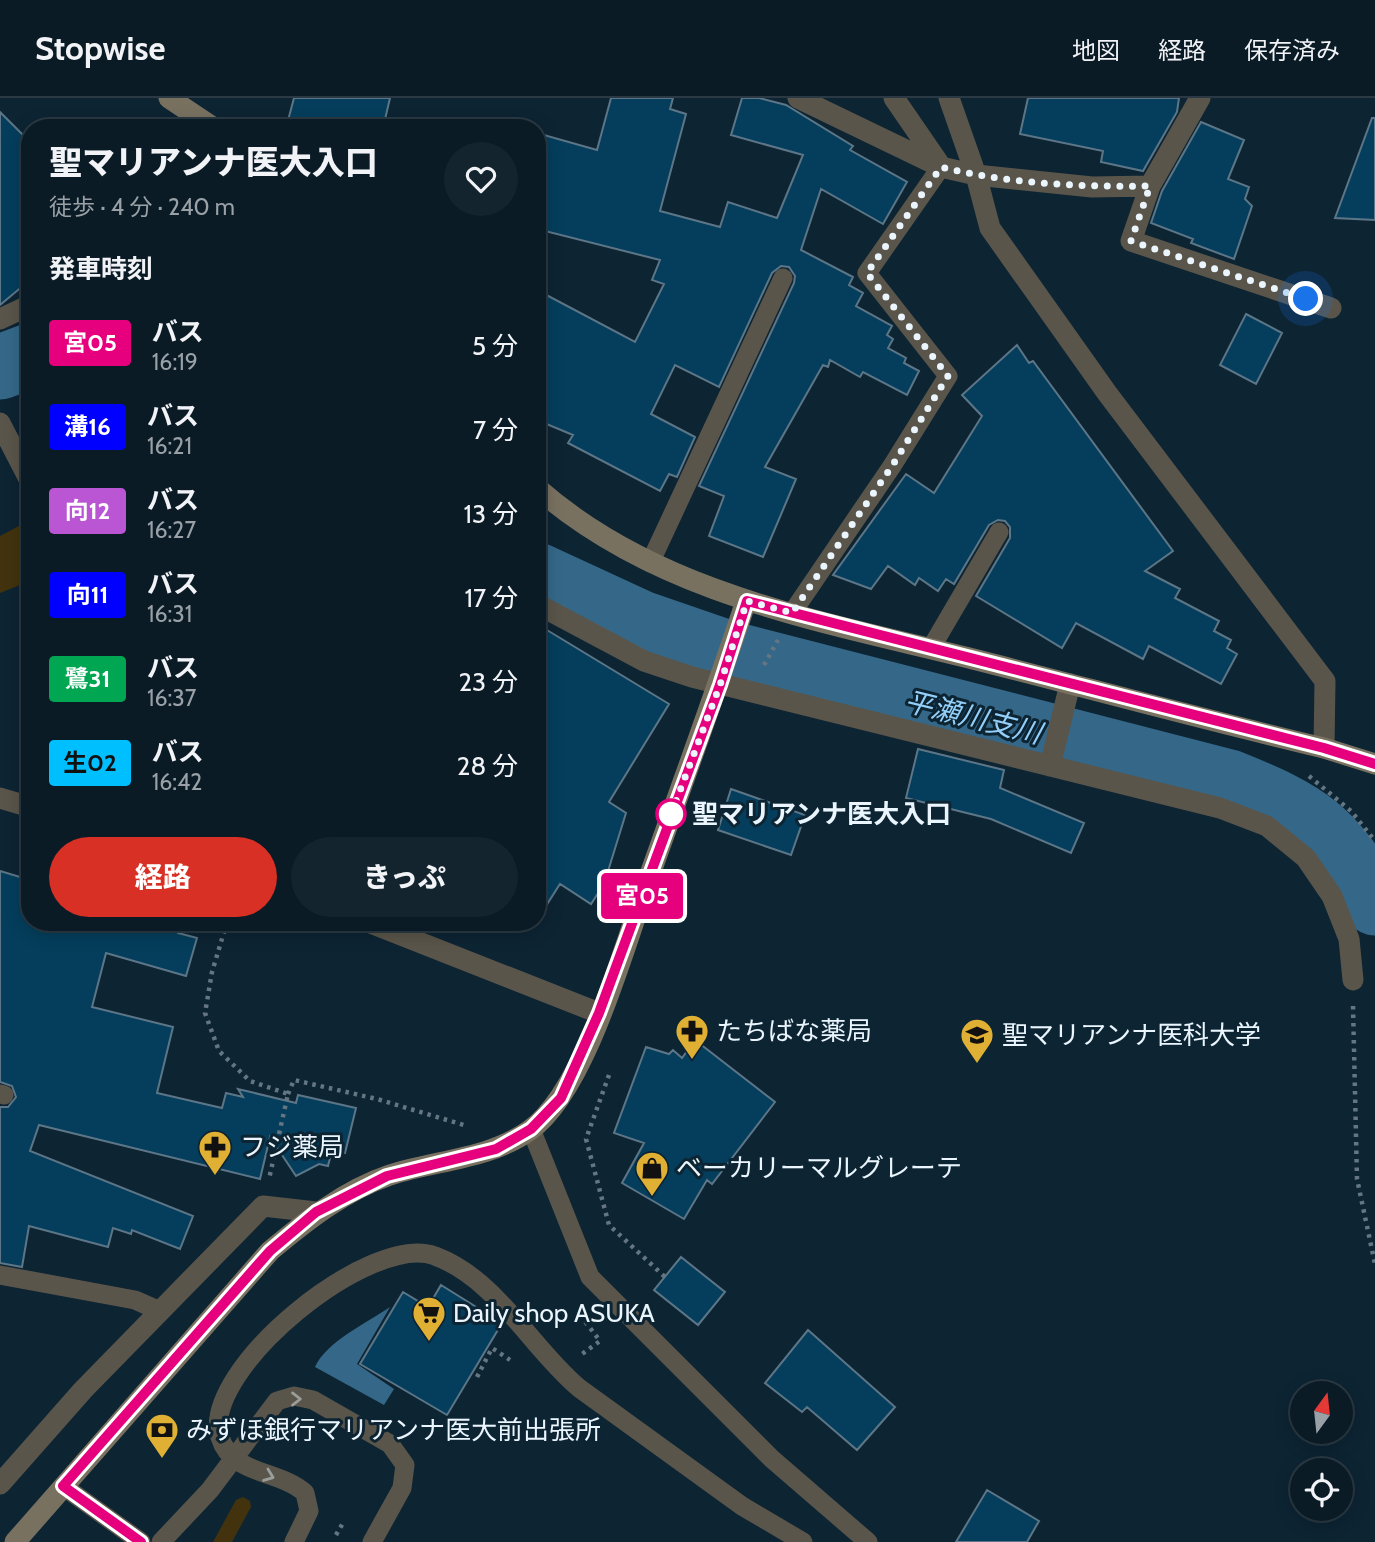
<!DOCTYPE html>
<html lang="ja">
<head>
<meta charset="utf-8">
<style>
	body { margin:0; font-family:Cabin,"Noto Sans JP",sans-serif; background:#13242e; color:#f1f3f6; height:100vh; display:flex; flex-direction:column; font-size:26px; white-space:nowrap }
	* { box-sizing:border-box; margin:0 }
	p { font-size:23px; color:#99a1a7 }
	.icon { flex:none; width:38px; height:38px; fill:none; stroke:currentColor; stroke-width:2; stroke-linecap:round; stroke-linejoin:round }
	.map { position:relative; flex:1; overflow:hidden }
	.panel { position:absolute; left:21px; top:21px; width:525px; height:812px; display:flex; flex-direction:column; background:#0a1b26; border-radius:28px; box-shadow:0 4px 18px #0003,0 0 0 2px #2a3943 }
	.panel>* { flex:none }
	.badge { padding:0 14px; border-radius:5px; font-size:24px; line-height:46px }
	.needle { width:46px; rotate:15deg }
	.buttons { position:absolute; left:1290px; top:1283px; display:grid; gap:14px }
	.buttons a { display:grid; place-items:center; width:63px; height:63px; border-radius:50%; background:#0a1b26; box-shadow:0 4px 18px #0003,0 0 0 2px #2a3943; font-size:35px }
	.you { position:absolute; width:35px; height:35px; margin:-18px; border:5px solid #fff; border-radius:50%; background:#1a73e8; box-shadow:0 0 0 10px #1a73e833 }
	.map>.badge { position:absolute; translate:-50% -50%; box-shadow:0 0 0 4px #fff }
	h2 { padding:0 28px; font-size:26px; line-height:63px }
	.round { display:grid; place-items:center; flex:none; width:74px; height:74px; border-radius:37px; background:#13242e }
	.overview { display:flex; align-items:center; justify-content:space-between; height:119px; padding:0 28px }
	h1 { font-size:33px; font-weight:800; line-height:52px }
	.action { display:flex; gap:14px; margin-top:auto; padding:14px 28px }
	.action a { flex:1; height:80px; border-radius:42px; background:#d93025; color:#fff; font-size:28px; font-weight:800; line-height:80px; text-align:center }
	.action a+a { background:#13242e; color:#f1f3f6 }
	ul { padding:0; list-style:none }
	li { display:flex; align-items:center; gap:21px; height:84px; padding:0 28px }
	li div { flex:1 }
	li b { display:block; font-size:26px }
	li em { font-style:normal }
	li .badge { min-width:77px; font-weight:700; text-align:center }
	header { display:flex; align-items:center; gap:42px; box-sizing:border-box; height:98px; padding:0 35px; background:#0a1b26; border-bottom:2px solid #2a3943 }
	header strong { font-size:33px }
	nav { display:flex; gap:38px; margin-inline-start:auto; font-size:24px }
	.map>svg:first-child { display:block }
	.green { fill:#42330e }
	.water { fill:#356888 }
	.lines { fill:none; stroke-linecap:round; stroke-linejoin:round }
	.river { stroke:#356888; stroke-width:65 }
	.building { fill:#043e5c; stroke:#5d7687; stroke-width:2 }
	.path { stroke:#647682; stroke-width:4.5; stroke-dasharray:3.5 5; stroke-linecap:butt }
	.lane { stroke:#5a554a; stroke-width:19 }
	.street { stroke:#5a554a; stroke-width:21 }
	.secondary { stroke:#797160; stroke-width:21 }
	.oneway { stroke:#9b9d9b }
	.line-casing { stroke:#fff; stroke-width:16 }
	.line { stroke:#e6007e; stroke-width:10 }
	.walk { stroke:#eaf5fd; stroke-width:7; stroke-dasharray:0 12.6 }
	.stop-dot { fill:#fff; stroke:#e6007e; stroke-width:3.5 }
	.labels { text-anchor:middle; dominant-baseline:central; stroke-width:6; stroke-linejoin:round; paint-order:stroke }
	.stop-label { font-size:26px; font-weight:bold; fill:#eaf5fd; stroke:#0d2433; text-anchor:start }
	.poi-label { font-size:26px; fill:#eaf5fd; stroke:#0d2433; text-anchor:start }
	.water-label { font-size:28px; font-style:italic; fill:#93cff8; stroke:#0d2433 }
</style>
</head>
<body>
<header>
<strong>Stopwise</strong>
<nav><a>地図</a><a>経路</a><a>保存済み</a></nav>
</header>
<div class="map">
<svg width="1375" height="1444" viewBox="0 0 1375 1444">
	<rect width="100%" height="100%" fill="#0d2433"/>
	<path class="green" d="M19,428L30,459V483L0,495V438Z
		M243,1399L250,1403L251,1409L232,1444H213L236,1402Z"/>
	<path class="water" d="M390,1209L357,1266L394,1291L384,1307L315,1269C327,1243 367,1225 390,1209Z"/>
	<g class="lines">
		<path class="river" d="M0,269L30,258
			M537,477L641,525L728,555L1229,684C1309,716 1331,731 1375,805"/>
	</g>
	<path class="building" d="M294,0H390L383,30H286Z
		M611,0H673L670,11L686,16L660,113L720,129L728,104L777,120L803,57L731,37L742,0H759L786,7L853,48L850,52L907,84L883,126L821,91L801,152L853,179L849,187L863,195L856,208L892,228L887,237L893,241L888,250L906,260L904,265L919,273L907,297L863,274L860,279L830,262L828,269L823,267L765,369L796,381L763,459L709,438L724,398L699,388L794,185L795,178L789,169L781,168L772,175L719,289L675,267L651,316L695,339L677,379L669,376L660,393L568,345L573,337L537,322V192L635,244L664,186L652,182L660,162L537,131V35L597,52Z
		M1028,0H1179L1177,14L1143,73L1101,64L1103,53L1020,36Z
		M0,14L30,44V182L0,207Z
		M1372,20H1375V122L1335,120Z
		M1201,24L1244,42L1228,81L1249,89L1245,101L1252,108L1234,161L1191,145L1193,141L1151,125L1162,93Z
		M1246,216L1282,235L1256,286L1220,267Z
		M1017,247L1029,265L1033,263L1173,453L1145,473L1180,491L1175,500L1219,523L1214,533L1231,542L1227,550L1237,556L1221,586L1149,548L1143,561L1076,525L1062,550L976,498L1010,440V429L1005,423L998,422L989,427L954,486L946,481L938,493L919,480L915,487L888,468L871,491L833,477L906,376L934,395L982,318L962,297Z
		M537,526L669,606L609,704L626,715L604,786L591,806L560,786L537,822Z
		M918,651L1004,672L1000,690L1084,725L1071,755L991,721L906,700Z
		M731,691L805,717L791,757L718,732Z
		M0,773L30,782V824H180L178,835L197,840L186,878L106,855L92,909L173,929L157,995L222,1010L226,995L243,999L238,991L296,1005L298,997L356,1010L345,1055L332,1052L328,1068L319,1066L296,1078L270,1039L260,1081L39,1027L30,1053L193,1118L180,1151L132,1132L131,1136L113,1130L108,1149L29,1128L22,1169L0,1165V1009H8L16,999L12,988L0,984Z
		M695,942L775,1004L712,1086L707,1082L684,1121L622,1085L644,1045L614,1035L646,949L669,956L673,952L682,960Z
		M681,1159L725,1194L698,1227L654,1192Z
		M441,1187L502,1225L447,1317L360,1266L403,1194L428,1209Z
		M808,1232L895,1309L857,1352L807,1309L802,1314L765,1285Z
		M987,1392L1039,1423L1027,1444H956Z"/>
	<g class="lines">
		<path class="path" d="M764,567L778,542
			M1309,678L1351,713L1375,743
			M227,824L212,874L205,915L219,953L250,983L288,996L269,1081
			M1353,908L1357,1081L1375,1166
			M609,977L586,1041L609,1127L665,1179
			M288,996L294,982L377,1001L467,1028
			M580,1217L600,1243L582,1256
			M477,1279L492,1250L510,1262
			M336,1437L343,1425"/>
		<path class="lane" d="M650,465L783,180
			M792,515L892,368L948,278L867,175L941,69
			M931,550L999,434
			M0,996L4,997
			M531,1031L590,1179L772,1361L868,1444
			M0,1177L135,1202L160,1213
			M63,1388L141,1444
			M161,1444L210,1392L277,1303L294,1298L313,1302L390,1346L405,1367L402,1390L372,1444
			M294,1444L309,1413L305,1395C280,1372 231,1377 220,1339C200,1272 372,1133 435,1158C497,1181 531,1250 579,1290L742,1408L803,1444"/>
		<path class="street" d="M798,0L941,69L976,77L990,130L1107,295L1325,583L1324,650
			M894,0L940,67
			M949,0L976,77L1092,89L1150,88L1200,0
			M1150,88L1131,143L1331,210
			M0,221L30,207
			M0,325L30,383
			M537,506L644,563L692,579L1220,710L1267,728L1306,760L1332,798L1349,841L1353,882
			M1050,668L1070,586
			M0,700L30,709
			M368,824L599,915
			M0,1386L83,1292L263,1108L316,1114"/>
		<path class="secondary" d="M169,0L214,30
			M537,390C660,498 827,524 981,563C1095,592 1209,623 1324,650L1375,666
			M15,1444L270,1153C306,1123 345,1092 390,1077C436,1062 490,1061 530,1032C586,992 624,848 648,782C681,689 715,597 746,503"/>
	</g>
	<defs><path id="oneway-chevron" d="M-2-3.5L2.5 0L-2 3.5" fill="none" stroke-width="1.6" stroke-linecap="round" stroke-linejoin="round" transform="scale(1.75)"/></defs>
	<g class="oneway">
		<use href="#oneway-chevron" transform="translate(296 1301)"/>
		<use href="#oneway-chevron" transform="translate(269 1378) rotate(21)"/>
	</g>
	<g class="lines">
		<defs>
			<path id="line" d="M141,1444L63,1388L270,1153L316,1114L387,1078L496,1051L531,1031L561,1000L599,915L720,587L747,503L1324,650L1375,666"/>
		</defs>
		<use href="#line" class="line-casing"/>
		<use href="#line" class="line"/>
		<path class="walk" d="M671,716L667,727L720,587L747,503L792,515L892,368L948,278L867,175L941,69C1009,86 1080,89 1150,88L1131,143L1306,201"/>
	</g>
	<defs>
		<symbol id="pharmacy-pin" viewBox="-11 -11 22 30"><path d="M0 17L-7.5 6A9.5 9.5 0 1 1 7.5 6Z" fill="#e0b034" stroke="#0d2433"/><path d="M-2-6h4v4h4v4h-4v4h-4v-4h-4v-4h4Z" fill="#111"/></symbol>
		<symbol id="university-pin" viewBox="-11 -11 22 30"><path d="M0 17L-7.5 6A9.5 9.5 0 1 1 7.5 6Z" fill="#e0b034" stroke="#0d2433"/><path d="M0-5L7-2L0 1L-7-2ZM-4 1L0 2.5L4 1V4Q0 6-4 4Z" fill="#111"/></symbol>
		<symbol id="shop-pin" viewBox="-11 -11 22 30"><path d="M0 17L-7.5 6A9.5 9.5 0 1 1 7.5 6Z" fill="#e0b034" stroke="#0d2433"/><path d="M-5-2.5h2.3a2.7 3.5 0 0 1 5.4 0H5L5.5 6h-11ZM-1.5-2.5h3a1.5 2.3 0 0 0-3 0Z" fill="#111"/></symbol>
		<symbol id="supermarket-pin" viewBox="-11 -11 22 30"><path d="M0 17L-7.5 6A9.5 9.5 0 1 1 7.5 6Z" fill="#e0b034" stroke="#0d2433"/><path d="M-6-5.5h2.5l.6 2H6L4.5 2H-2.5L-4.4-4H-6ZM-1.5 3.2a1.3 1.3 0 1 0 .1 0ZM3 3.2a1.3 1.3 0 1 0 .1 0Z" fill="#111"/></symbol>
		<symbol id="bank-pin" viewBox="-11 -11 22 30"><path d="M0 17L-7.5 6A9.5 9.5 0 1 1 7.5 6Z" fill="#e0b034" stroke="#0d2433"/><path d="M-6-4H6V4H-6ZM0-2.3a2.3 2.3 0 1 0 0 4.6a2.3 2.3 0 1 0 0-4.6Z" fill="#111"/></symbol>
	</defs>
	<g fill-rule="evenodd">
		<use href="#pharmacy-pin" x="673" y="914" width="38" height="52"/>
		<use href="#university-pin" x="958" y="918" width="38" height="52"/>
		<use href="#pharmacy-pin" x="196" y="1030" width="38" height="52"/>
		<use href="#shop-pin" x="633" y="1051" width="38" height="52"/>
		<use href="#supermarket-pin" x="410" y="1196" width="38" height="52"/>
		<use href="#bank-pin" x="143" y="1313" width="38" height="52"/>
	</g>
	<circle class="stop-dot" cx="671" cy="716" r="14"/>
	<g class="labels">
		<g class="stop-label">
			<text x="692" y="716">聖マリアンナ医大入口</text>
		</g>
		<g class="poi-label">
			<text x="716" y="933">たちばな薬局</text>
			<text x="1002" y="937">聖マリアンナ医科大学</text>
			<text x="240" y="1049">フジ薬局</text>
			<text x="676" y="1070">ベーカリーマルグレーテ</text>
			<text x="453" y="1215">Daily shop ASUKA</text>
			<text x="186" y="1332">みずほ銀行マリアンナ医大前出張所</text>
		</g>
		<g class="water-label">
			<text transform="translate(973 619) rotate(14)">平瀬川支川</text>
		</g>
	</g>
</svg>
<div class="buttons">
<a><svg class="needle" viewBox="-14 -14 28 28"><path d="M0-13l5 13h-10z" fill="#e53935"/><path d="M0 13l5-13h-10z" fill="#99a1a7"/></svg></a>
<a><svg class="icon" aria-label="locate" viewBox="0 0 24 24"><circle cx="12" cy="12" r="6"/><path d="M12 2v4M12 18v4M2 12h4M18 12h4"/></svg></a>
</div>
<div class="you" style="left:1306px;top:201px"></div>
<b class="badge" style="left:642px;top:798px;background:#e6007e;color:#fff">宮05</b>
<section class="panel">
<div class="overview"><div><h1>聖マリアンナ医大入口</h1><p>徒歩 · 4 分 · 240 m</p></div><a class="round"><svg class="icon" aria-label="heart" viewBox="0 0 24 24"><path d="M12 20l-8-8c-3-5 5-10 8-4 3-6 11-1 8 4z"/></svg></a></div>
<h2>発車時刻</h2>
<ul>
<li><span class="badge" style="background:#e6007e;color:#fff">宮05</span><div><b>バス</b><p>16:19</p></div><em>5 分</em></li>
<li><span class="badge" style="background:#00f;color:#fff">溝16</span><div><b>バス</b><p>16:21</p></div><em>7 分</em></li>
<li><span class="badge" style="background:#ba55d3;color:#fff">向12</span><div><b>バス</b><p>16:27</p></div><em>13 分</em></li>
<li><span class="badge" style="background:#00f;color:#fff">向11</span><div><b>バス</b><p>16:31</p></div><em>17 分</em></li>
<li><span class="badge" style="background:#00a651;color:#fff">鷺31</span><div><b>バス</b><p>16:37</p></div><em>23 分</em></li>
<li><span class="badge" style="background:#00bfff;color:#111">生02</span><div><b>バス</b><p>16:42</p></div><em>28 分</em></li>
</ul>
<div class="action"><a>経路</a><a>きっぷ</a></div>
</section>
</div>
</body>
</html>
